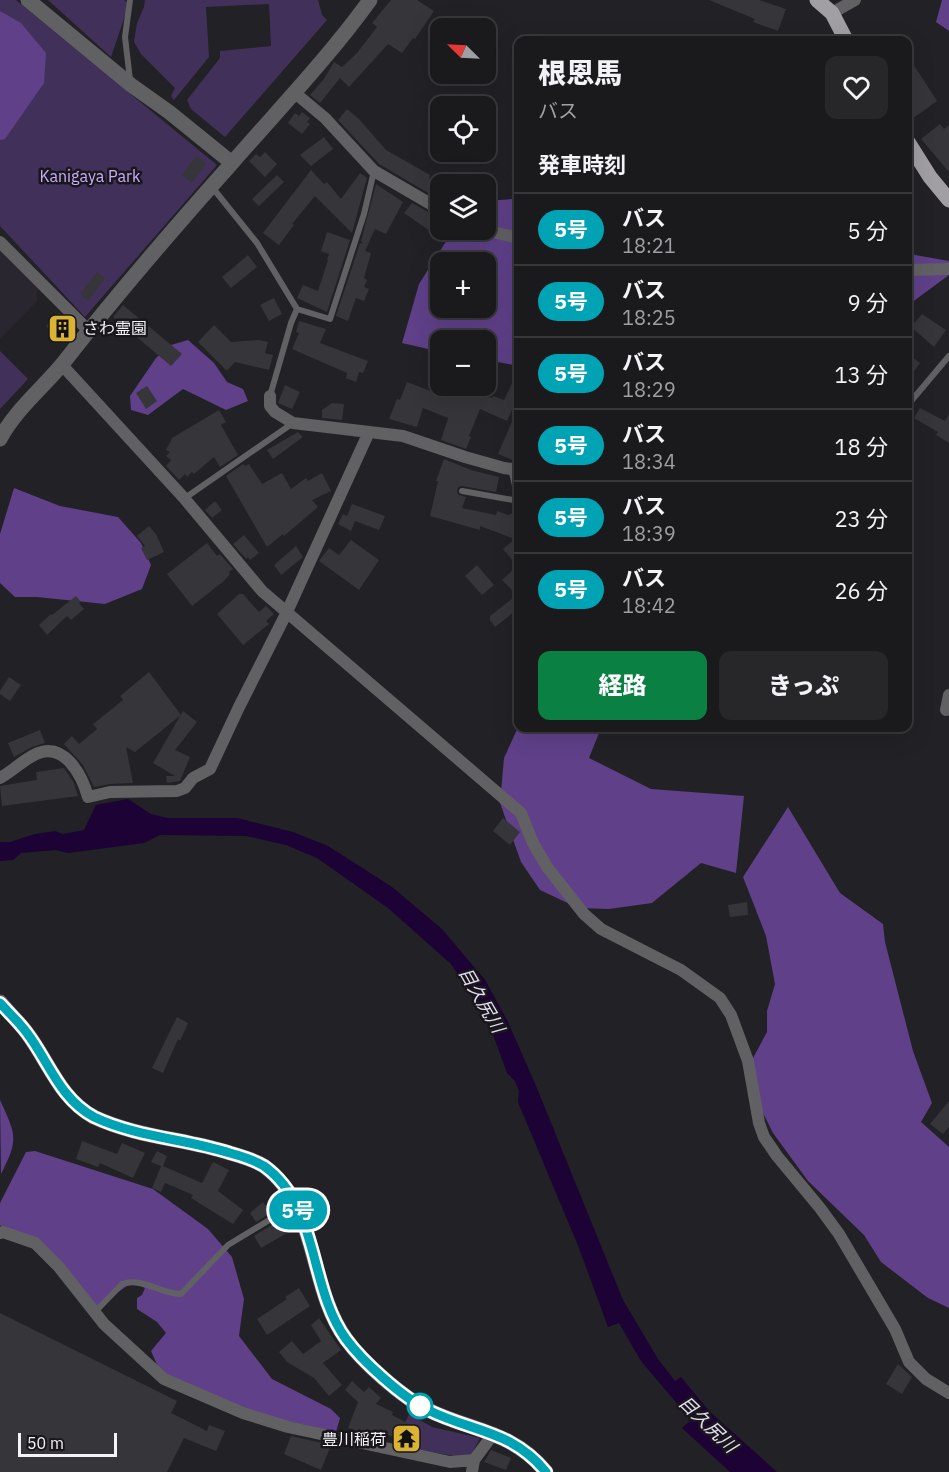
<!DOCTYPE html>
<html lang="ja">
<head>
<meta charset="utf-8">
<style>
	body { margin:0; font-family:"IBM Plex Sans","Noto Sans JP",sans-serif; background:#272629; color:#f1f3f6; height:100vh; display:flex; flex-direction:column; font-size:22px; white-space:nowrap }
	* { box-sizing:border-box; margin:0 }
	p { font-size:20px; color:#9fa0a3 }
	.icon { flex:none; width:33px; height:33px; fill:none; stroke:currentColor; stroke-width:2; stroke-linecap:round; stroke-linejoin:round }
	.map { position:relative; flex:1; overflow:hidden }
	.drawer { position:absolute; left:514px; top:36px; width:398px; height:696px; display:flex; flex-direction:column; background:#1a191c; border-radius:12px; box-shadow:0 6px 24px #0002,0 0 0 2px #38383b }
	.drawer>* { flex:none }
	.badge { padding:0 12px; border-radius:20px; font-size:21px; line-height:39px }
	.needle { width:39px; rotate:294deg }
	.buttons { position:absolute; left:430px; top:18px; display:grid; gap:12px }
	.buttons a { display:grid; place-items:center; width:66px; height:66px; border-radius:12px; background:#1a191c; box-shadow:0 6px 24px #0002,0 0 0 2px #38383b; font-size:30px }
	.scale { position:absolute; left:18px; bottom:15px; width:99px; box-sizing:border-box; padding-left:6px; border:3px solid #f3f2f5; border-top:0; font-size:16px; line-height:21px; white-space:nowrap; color:#f3f2f5; -webkit-text-stroke:4px #19171c; paint-order:stroke }
	.map>.badge { position:absolute; translate:-50% -50%; box-shadow:0 0 0 3px #fff }
	h2 { padding:0 24px; font-size:22px; line-height:54px }
	.round { display:grid; place-items:center; flex:none; width:63px; height:63px; border-radius:12px; background:#272629 }
	.headline { display:flex; align-items:center; justify-content:space-between; height:102px; padding:0 24px }
	h1 { font-size:28px; font-weight:800; line-height:45px }
	.action { display:flex; gap:12px; margin-top:auto; padding:12px 24px }
	.action a { flex:1; height:69px; border-radius:12px; background:#0b8043; color:#fff; font-size:24px; font-weight:800; line-height:69px; text-align:center }
	.action a+a { background:#272629; color:#f1f3f6 }
	ul { padding:0; list-style:none }
	li { display:flex; align-items:center; gap:18px; height:72px; padding:0 24px; border-top:2px solid #38383b }
	li div { flex:1 }
	li b { display:block; font-size:22px }
	li em { font-style:normal }
	li .badge { min-width:66px; font-weight:700; text-align:center }
	.map>svg:first-child { display:block }
	.built { fill:#292630 }
	.green { fill:#41315a }
	.forest { fill:#5f4089; fill-rule:evenodd }
	.water { fill:#1c0235 }
	.building { fill:#36353a }
	.lines { fill:none; stroke-linecap:round; stroke-linejoin:round }
	.service { stroke:#616063; stroke-width:6 }
	.minor { stroke:#616063; stroke-width:12 }
	.tertiary { stroke:#616063; stroke-width:15 }
	.primary { stroke:#a19fa4; stroke-width:15 }
	.line-casing { stroke:#fff; stroke-width:14 }
	.line { stroke:#00a3b4; stroke-width:9 }
	.stop-dot { fill:#fff; stroke:#00a3b4; stroke-width:3 }
	.labels { text-anchor:middle; dominant-baseline:central; stroke-width:5; stroke-linejoin:round; paint-order:stroke }
	.park-label { font-size:16px; fill:#cbacfe; stroke:#19171c }
	.poi-label { font-size:16px; fill:#f3f2f5; stroke:#19171c; text-anchor:start }
	.water-label { font-size:18px; font-style:italic; fill:#e5def3; stroke:#19171c }
</style>
</head>
<body>
<div class="map">
<svg width="949" height="1472" viewBox="0 0 949 1472">
	<rect width="100%" height="100%" fill="#222125"/>
	<path class="built" d="M0,247L38,283L37,301L0,339Z"/>
	<path class="green" d="M0,0H16L217,165L85,317L0,226Z
		M48,0H124L129,4L111,57Z
		M145,0H318L322,15L327,20L225,137L191,109L187,100L220,58V51L271,46L269,4L206,7L209,57L174,100L171,96L175,88L141,54L134,42L137,23L144,7Z
		M0,351L28,379L0,409Z
		M409,1414L432,1427L480,1438L471,1455L461,1457L395,1446Z"/>
	<path class="forest" d="M942,0H949V31L936,22Z
		M0,11L21,23L46,53L44,83L5,139L0,140Z
		M512,199L519,202V366L486,360V340H441V352L402,343L419,284L452,232L454,230H486V201ZM441,262H486V308H441Z
		M908,249L915,255L949,261V275L911,303L908,309Z
		M188,340L214,363L227,382L243,389L248,401L226,410L183,389L148,415L131,410L130,396L156,358L171,345Z
		M14,488L60,506L118,517L141,543L151,565L142,589L105,604L37,597H15L0,583V534Z
		M519,725V728H601L589,758L651,789L744,796L736,873L701,863L652,903L609,909L578,908L540,890L521,862L500,803L504,758Z
		M788,807L840,893L883,924L885,942L913,1051L932,1103L921,1122L949,1147V1308L928,1298L881,1262L864,1235L808,1181L773,1133L755,1097L752,1060L767,1032V1011L775,984L766,936L743,877Z
		M0,1100C16,1135 19,1139 1,1174Z
		M35,1151L153,1189L208,1229L232,1257L244,1299L239,1336L272,1379L331,1409L340,1418L336,1432L214,1405L162,1376L151,1351L166,1333L157,1322L137,1309V1298L142,1295L145,1288L135,1283L127,1286L98,1306L88,1304L36,1245L6,1231L0,1225V1203L26,1152Z"/>
	<path class="water" d="M128,799L151,814L167,818H237L293,832L328,846L392,887L442,929L485,980L508,1022L536,1086L623,1300L658,1359L675,1381L681,1377L709,1411L777,1472H730L682,1428L691,1420L641,1361L619,1323L608,1327L579,1248L518,1102L519,1091L515,1081L507,1073L491,1029L469,991L451,964L388,908L317,858L286,845L246,836L160,835L144,843L68,853L56,850L21,853L13,860L0,861V842H10L35,834L55,831L63,834L84,830L96,805Z"/>
	<path class="building" d="M391,0H417L434,11L415,39L413,38L402,53L388,44L349,87L340,78L320,103L310,95L324,79L334,62L342,67L357,53L377,27L372,23Z
		M709,0H759L786,9L778,31L753,22L755,19Z
		M908,56L937,101L908,122Z
		M347,109L359,119L386,150L430,175L429,178L441,185L440,200L379,164L338,120Z
		M302,112L310,118L307,122L310,124L302,134L288,123L295,113L299,116Z
		M940,124L944,129L949,125V172L921,139Z
		M324,137L333,149L311,166L300,155Z
		M265,152L277,164L265,177L249,161L256,154L260,157Z
		M196,156L206,163L192,183L182,175Z
		M311,170L324,184L327,182L341,199L360,173L367,178L352,233L315,196L292,224L294,225L279,245L263,233Z
		M277,175L284,182L259,206L252,199Z
		M376,184L403,202L386,234L375,229L365,251L371,253L364,278L367,280L364,287L369,289L364,301L356,298L348,321L336,316L360,243L363,244L361,241Z
		M412,203L432,214L430,218L438,222L433,233L404,213Z
		M327,232L350,240L327,312L297,298L303,285L318,291L328,260L327,259L329,254L321,251Z
		M248,255L257,267L231,288L222,277Z
		M97,272L105,278L88,301L80,294Z
		M274,298L282,314L269,321L260,305Z
		M123,305L182,354L171,366L113,317Z
		M59,313L77,330L63,343L46,326Z
		M922,314L946,330L934,347L911,327Z
		M299,321L326,329L320,343L368,361L363,373L359,372L356,382L346,378L347,373L292,349L299,333L296,332Z
		M214,325L231,342L259,340L268,342L265,353L273,355L269,370L235,362L227,371L198,342Z
		M908,354L920,363L908,380Z
		M519,369V394L507,421L480,409L469,436L471,437L466,449L441,440L448,418L423,408L417,427L389,419L397,399L400,400L407,382L446,397L451,386H473L471,390L492,398L493,396L504,400Z
		M285,385L300,392L292,409L278,403Z
		M147,386L157,401L146,409L136,393Z
		M332,403L344,404L342,420L322,418V410Z
		M519,405V459L513,460L498,454Z
		M920,408L945,421L949,414V443L936,435L938,432L914,418Z
		M219,410L226,422L221,425L238,455L220,467L214,457L194,474L192,472L187,477L185,474L179,480L166,466L171,460L166,456L170,452L166,450L172,438Z
		M298,432L303,437L273,459L267,450Z
		M444,459L471,470L499,477L496,492L462,486L458,487L457,492L459,495L466,497L462,508L496,515L497,511L508,515L516,512L519,526L512,529L519,535V585L513,591L502,580L517,566L503,549L515,539L480,526V530L430,516L438,481H436Z
		M243,464L245,466L249,464L262,484L282,473L291,489L306,478L308,481L322,473L331,491L312,500L318,507L284,536L283,534L267,547L226,476Z
		M215,501L222,510L212,518L205,510Z
		M352,504L385,516L379,530L355,521L351,531L338,524L343,514L347,516Z
		M149,526L156,534L164,552L147,560L141,548L145,546L137,536Z
		M244,535L259,553L250,560L248,557L246,559L233,544Z
		M351,540L379,560L359,590L319,561L329,548L339,555Z
		M207,543L217,556L220,554L233,569L229,572L230,574L224,581L192,606L167,574Z
		M296,546L303,557L281,575L274,565Z
		M477,565L494,585L482,595L465,576Z
		M239,594H243L259,612L266,606L274,614L266,621L269,624L243,645L217,614Z
		M76,596L81,602L79,603L84,609L71,620L67,616L47,635L39,625L51,614L52,615Z
		M513,598L519,608L495,627L490,620V616Z
		M149,672L181,715L135,752L126,747L133,783L110,784L94,787L83,765L64,744L72,736L79,744L97,729L93,724L123,700L120,696Z
		M9,677L21,685L10,701L0,694V691Z
		M183,711L197,722L175,750L190,757L180,781L167,783L166,776H175L153,763Z
		M40,730L45,743L32,747L14,757L8,743Z
		M64,768L74,783L78,796L2,806L0,786L37,780L36,772Z
		M503,818L520,832L510,845L493,831Z
		M747,902L748,915L730,917L728,905Z
		M177,1017L188,1023L180,1041L178,1039L163,1073L152,1068Z
		M949,1101V1127L943,1134L930,1124Z
		M82,1141L117,1154L122,1143L145,1153L133,1178L100,1163L98,1167L76,1159Z
		M157,1151L167,1156L163,1166L202,1183L213,1162L229,1170L218,1191L243,1210L233,1224L191,1198L193,1195L165,1183L161,1192L152,1188L161,1166L151,1162Z
		M263,1202L271,1213L256,1222L250,1213Z
		M286,1216L294,1229L261,1248L254,1236Z
		M299,1288L310,1306L267,1335L257,1319L287,1299L285,1297Z
		M0,1313L177,1401L171,1413L207,1431L209,1425L225,1431L216,1451L184,1438L167,1472H0Z
		M319,1318L341,1350L323,1363L342,1385L329,1396L314,1378L287,1362L279,1352L292,1341L303,1354L321,1341L311,1325Z
		M898,1364L912,1377L902,1394L886,1384Z
		M352,1381L364,1392L369,1387L381,1398L376,1404L393,1412L392,1415L413,1426L411,1432L418,1434L413,1445L386,1434L384,1439L348,1428L358,1402L345,1390Z
		M291,1436L331,1445L321,1470L284,1454Z
		M491,1450L511,1458L506,1470L484,1462Z"/>
	<g class="lines">
		<path class="service" d="M130,0L125,37L130,80
			M212,187L257,243L297,309L291,323L270,396
			M297,309L330,319L364,214L374,171
			M908,403L912,400L949,356
			M511,469L519,502
			M462,491L519,501
			M185,498L293,423
			M95,1312L122,1284C142,1277 161,1294 181,1294L228,1245L296,1204"/>
		<path class="minor" d="M832,13L855,0
			M295,93L325,118L374,171L441,210
			M484,230L519,238
			M0,242L88,330
			M908,270L949,269
			M62,365L184,498L262,591L521,813L533,843L547,867L584,914L601,929L681,970L720,998L731,1015L748,1061L759,1123L764,1137L777,1156L820,1208L839,1234L895,1329L909,1362L926,1379L949,1393
			M270,396V406L275,412L293,423L403,436L465,457L504,468L511,469L519,467
			M946,710L949,695
			M0,778C13,771 23,760 36,754C64,741 82,775 88,797L110,792L177,791L185,788L193,778L210,769L239,707L286,614L369,432
			M0,1233L3,1232L35,1243L59,1267L104,1324L164,1379L243,1413L288,1427L450,1462L474,1460L494,1433
			M472,1472L474,1460"/>
		<path class="tertiary" d="M28,0L131,85L169,112L232,163
			M0,439C16,409 43,388 64,362C117,294 174,228 232,163C279,109 328,58 370,0
			M0,1002C9,1013 19,1022 27,1033C49,1062 60,1099 94,1117C136,1137 186,1139 230,1153C241,1156 254,1160 264,1166C319,1206 308,1287 346,1339C362,1362 402,1397 428,1410C471,1431 513,1431 546,1472"/>
		<path class="primary" d="M817,0L832,13L846,40
			M908,142L930,177L949,200"/>
	</g>
	<g class="lines">
		<defs>
			<path id="line" d="M0,1003C9,1013 19,1022 27,1033C49,1062 60,1099 94,1117C136,1137 186,1139 230,1153C241,1156 254,1160 264,1166C320,1206 308,1287 346,1339C363,1362 402,1397 428,1410C472,1432 512,1430 546,1472"/>
		</defs>
		<use href="#line" class="line-casing"/>
		<use href="#line" class="line"/>
	</g>
	<defs>
		<symbol id="building-square" viewBox="-11 -11 22 22"><rect x="-9" y="-9" width="18" height="18" rx="4" fill="#dab334" stroke="#19171c"/><path d="M-4-6H4V6H1V3H-1V6H-4ZM-2.5-4.3h1.7v1.8h-1.7ZM.8-4.3h1.7v1.8H.8ZM-2.5-1h1.7V.8h-1.7ZM.8-1h1.7V.8H.8Z" fill="#111"/></symbol>
		<symbol id="temple-square" viewBox="-11 -11 22 22"><rect x="-9" y="-9" width="18" height="18" rx="4" fill="#dab334" stroke="#19171c"/><path d="M0-6L5-2H3V0L6.5 2.5H4V6H1.5V3h-3V6H-4V2.5H-6.5L-3 0V-2H-5Z" fill="#111"/></symbol>
	</defs>
	<g fill-rule="evenodd">
		<use href="#building-square" x="46" y="312" width="33" height="33"/>
		<use href="#temple-square" x="390" y="1422" width="33" height="33"/>
	</g>
	<circle class="stop-dot" cx="420" cy="1406" r="12"/>
	<g class="labels">
		<g class="park-label">
			<text x="90" y="176">Kanigaya Park</text>
		</g>
		<g class="poi-label">
			<text x="83" y="328">さわ霊園</text>
			<text x="386" y="1439" text-anchor="end">豊川稲荷</text>
		</g>
		<g class="water-label">
			<text transform="translate(482 1000) rotate(60)">目久尻川</text>
			<text transform="translate(708 1424) rotate(44)">目久尻川</text>
		</g>
	</g>
</svg>
<div class="buttons">
<a><svg class="needle" viewBox="-14 -14 28 28"><path d="M0-13l5 13h-10z" fill="#e53935"/><path d="M0 13l5-13h-10z" fill="#9fa0a3"/></svg></a>
<a><svg class="icon" aria-label="locate" viewBox="0 0 24 24"><circle cx="12" cy="12" r="6"/><path d="M12 2v4M12 18v4M2 12h4M18 12h4"/></svg></a>
<a><svg class="icon" aria-label="layers" viewBox="0 0 24 24"><path d="M12 4l9 5-9 5-9-5zM3 14l9 5 9-5"/></svg></a>
<a>+</a>
<a>−</a>
</div>
<div class="scale">50 m</div>
<b class="badge" style="left:298px;top:1210px;background:#00a3b4;color:#fff">5号</b>
<section class="drawer">
<div class="headline"><div><h1>根恩馬</h1><p>バス</p></div><a class="round"><svg class="icon" aria-label="heart" viewBox="0 0 24 24"><path d="M12 20l-8-8c-3-5 5-10 8-4 3-6 11-1 8 4z"/></svg></a></div>
<h2>発車時刻</h2>
<ul>
<li><span class="badge" style="background:#00a3b4;color:#fff">5号</span><div><b>バス</b><p>18:21</p></div><em>5 分</em></li>
<li><span class="badge" style="background:#00a3b4;color:#fff">5号</span><div><b>バス</b><p>18:25</p></div><em>9 分</em></li>
<li><span class="badge" style="background:#00a3b4;color:#fff">5号</span><div><b>バス</b><p>18:29</p></div><em>13 分</em></li>
<li><span class="badge" style="background:#00a3b4;color:#fff">5号</span><div><b>バス</b><p>18:34</p></div><em>18 分</em></li>
<li><span class="badge" style="background:#00a3b4;color:#fff">5号</span><div><b>バス</b><p>18:39</p></div><em>23 分</em></li>
<li><span class="badge" style="background:#00a3b4;color:#fff">5号</span><div><b>バス</b><p>18:42</p></div><em>26 分</em></li>
</ul>
<div class="action"><a>経路</a><a>きっぷ</a></div>
</section>
</div>
</body>
</html>
